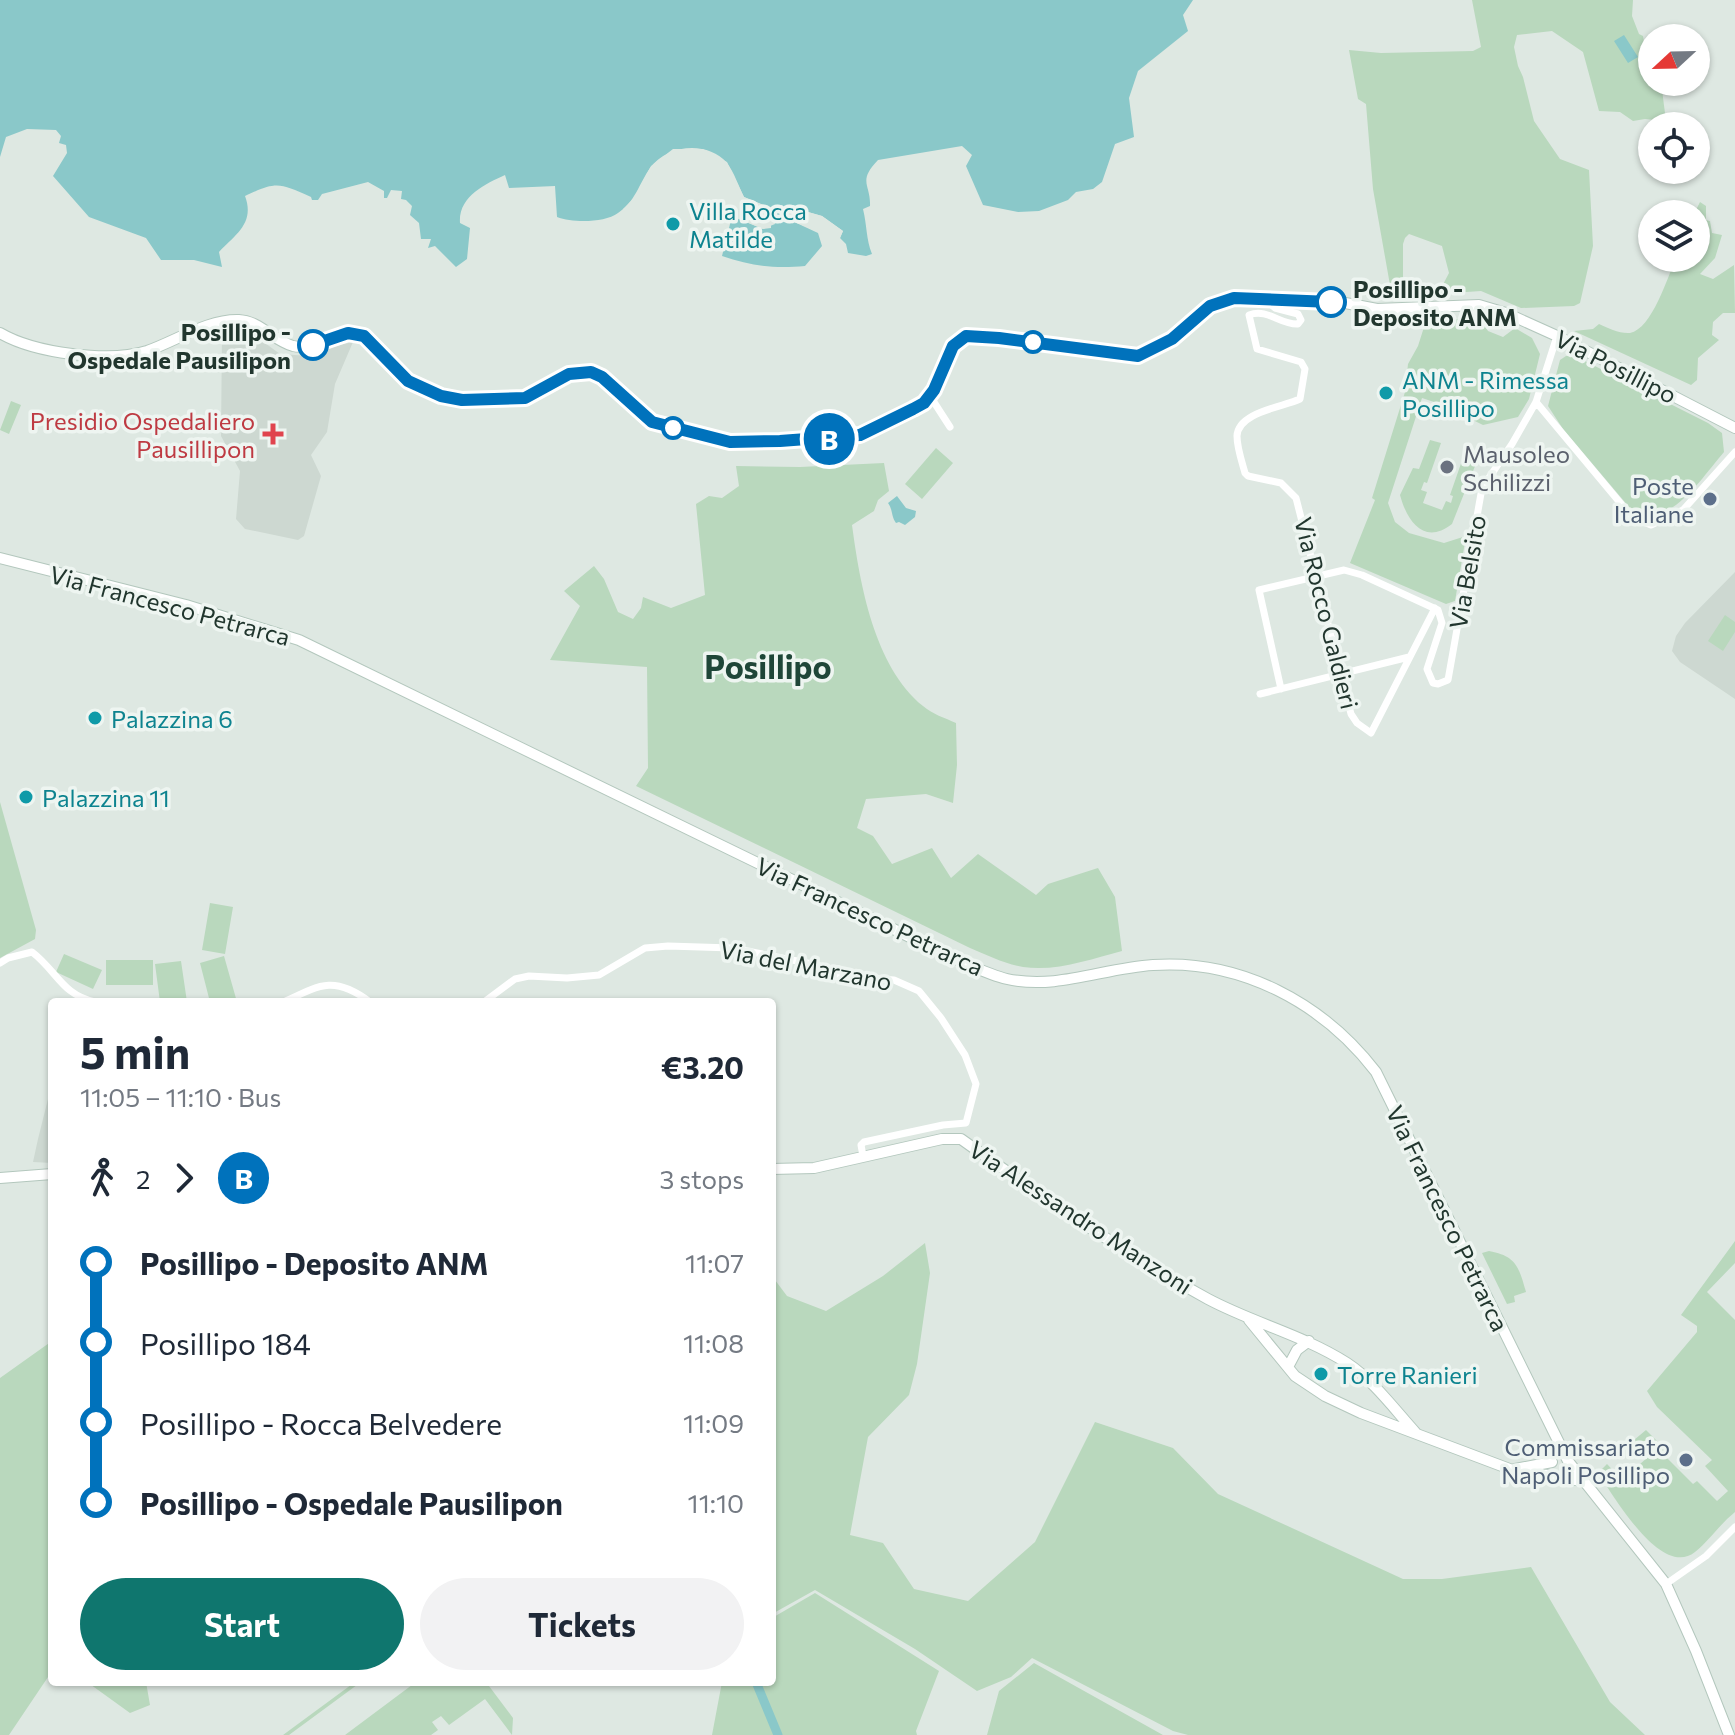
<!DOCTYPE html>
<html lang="en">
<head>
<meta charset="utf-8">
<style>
	body { margin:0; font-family:Commissioner,sans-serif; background:#f2f2f3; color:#1f2937; height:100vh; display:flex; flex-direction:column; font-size:30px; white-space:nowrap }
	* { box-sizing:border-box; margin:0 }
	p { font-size:26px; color:#747a83 }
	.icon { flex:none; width:44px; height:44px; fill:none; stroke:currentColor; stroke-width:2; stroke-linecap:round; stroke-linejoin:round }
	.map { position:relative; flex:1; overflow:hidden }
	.panel { position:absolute; left:48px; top:998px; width:728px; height:688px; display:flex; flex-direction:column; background:#fff; border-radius:8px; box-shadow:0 2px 6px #0004 }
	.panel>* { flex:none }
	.badge { padding:0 16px; border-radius:26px; font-size:28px; line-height:52px }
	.needle { width:52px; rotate:248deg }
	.fabs { position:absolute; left:1638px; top:24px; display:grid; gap:16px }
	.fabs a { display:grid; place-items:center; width:72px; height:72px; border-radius:50%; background:#fff; box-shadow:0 2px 6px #0004; font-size:40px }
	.map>.badge { position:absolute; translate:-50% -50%; box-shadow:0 0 0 4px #fff }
	.legs { display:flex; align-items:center; gap:12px; height:88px; padding:0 32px; font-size:26px }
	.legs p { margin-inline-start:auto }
	.headline { display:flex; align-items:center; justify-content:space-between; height:136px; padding:0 32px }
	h1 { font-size:44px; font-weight:700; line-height:60px }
	.primary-button { display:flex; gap:16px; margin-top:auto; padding:16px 32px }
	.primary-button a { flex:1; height:92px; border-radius:48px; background:#0f766e; color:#fff; font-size:32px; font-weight:700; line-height:92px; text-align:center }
	.primary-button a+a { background:#f2f2f3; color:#1f2937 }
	ul { padding:0 32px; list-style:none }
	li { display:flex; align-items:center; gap:28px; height:80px; font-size:30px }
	li i { display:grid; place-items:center; width:12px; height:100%; margin:0 10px; background:currentColor }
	li i::after { content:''; width:20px; height:20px; margin:-10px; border:6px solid; border-radius:50%; background:#fff }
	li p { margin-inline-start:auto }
	li:first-child i { background:linear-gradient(#0000 50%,currentColor 0) }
	li:last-child i { background:linear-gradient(currentColor 50%,#0000 0) }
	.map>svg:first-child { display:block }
	.built { fill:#cdd8d1 }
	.green { fill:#b9d8bd }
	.water { fill:#8ac8c9 }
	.pier { fill:#dee8e2 }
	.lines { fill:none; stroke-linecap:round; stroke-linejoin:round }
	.canal { stroke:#8ac8c9; stroke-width:9 }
	.secondary-casing { stroke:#b3c7bd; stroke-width:12 }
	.street { stroke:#fff; stroke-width:7 }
	.secondary { stroke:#fff; stroke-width:10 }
	.line-1-casing { stroke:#fff; stroke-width:18 }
	.line-1 { stroke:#0072bc; stroke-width:12 }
	.culture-dot { fill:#0f9aa8; stroke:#eef5f1; stroke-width:3 }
	.stop-1-dot { fill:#fff; stroke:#0072bc; stroke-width:4 }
	.health-dot { fill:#e0444e; stroke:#eef5f1; stroke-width:3 }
	.worship-dot { fill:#6b7280; stroke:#eef5f1; stroke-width:3 }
	.service-dot { fill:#5c6f8a; stroke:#eef5f1; stroke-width:3 }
	.labels { text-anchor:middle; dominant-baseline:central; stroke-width:7; stroke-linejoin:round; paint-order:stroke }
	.culture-label { font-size:24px; fill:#0d838f; stroke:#eef5f1; text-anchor:start }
	.stop-label { font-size:24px; font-weight:bold; fill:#21362e; stroke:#eef5f1; text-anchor:start }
	.street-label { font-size:24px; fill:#21362e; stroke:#eef5f1 }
	.health-label { font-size:24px; fill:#be3a42; stroke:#eef5f1; text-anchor:end }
	.worship-label { font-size:24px; fill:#5b616d; stroke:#eef5f1; text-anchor:start }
	.service-label { font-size:24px; fill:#4e5e75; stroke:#eef5f1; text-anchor:end }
	.district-label { font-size:32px; font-weight:bold; fill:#1f4638; stroke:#eef5f1 }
</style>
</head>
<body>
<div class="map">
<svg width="1735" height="1735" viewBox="0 0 1735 1735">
	<rect width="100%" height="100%" fill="#dee8e2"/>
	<path class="built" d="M239,331L254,335L280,354L309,356L330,347L353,342L335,384L327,432L311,455L321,476L304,536L298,540L245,529L236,519L240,471L221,436L222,335Z
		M1735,572V699L1680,662L1672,651L1676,636L1685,623Z
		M52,1083V1163L33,1162L38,1139Z"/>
	<path class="green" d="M1472,0H1633L1632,16L1639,34L1643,36L1646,54L1652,50V82H1661L1666,121L1645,119L1633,121L1620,112L1599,111L1583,52L1552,31L1517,35L1514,47L1518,66L1523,77L1534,121L1560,159L1589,170L1593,246L1580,303L1574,306L1521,308L1481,291L1438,294L1449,273L1442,246L1409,234L1405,238L1403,244V299L1397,300L1395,288L1390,285L1373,189L1366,104L1358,99L1349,50L1381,53L1473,51L1481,47Z
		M1700,202L1706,206V220L1710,221L1712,233L1722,235L1715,258L1700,274L1713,279L1734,265L1735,313H1723L1713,322L1712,335L1719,340L1698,358L1697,380L1691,385L1574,331L1593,329L1599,324C1608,328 1620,334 1630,333C1652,329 1668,276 1676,258H1696L1694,214Z
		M1464,318L1481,319L1488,331L1503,337L1515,328L1532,338L1540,354L1529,399L1518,417L1483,425L1440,404L1422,398L1388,503L1395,522L1409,533L1444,543L1466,536L1455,601L1446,604L1350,563L1375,500L1372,498L1405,392L1408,364L1418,346L1425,324Z
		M1566,356H1575L1708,423L1722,433L1724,452C1705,474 1682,510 1652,517L1629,507L1563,429L1548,406L1560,360Z
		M11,401L21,405L9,434L0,430Z
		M1430,440L1441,443L1427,483L1424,482L1421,490L1427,492L1423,503L1442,510L1446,501L1451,503L1453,496L1450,495L1465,452L1479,456L1452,524C1424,546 1407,521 1400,495L1413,468L1419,469Z
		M936,448L953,463L922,499L905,484Z
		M884,463L889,491L878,500L874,511L852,525C860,584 874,666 923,706C932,714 945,718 956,723L957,765L953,803L926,794L866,799L857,828L873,836L892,864L932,848L951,878L978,854L1036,895L1048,884L1098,868L1115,897L1122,951C1091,959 1056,972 1023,967C1005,964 987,955 970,948L636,786L648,768L647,667L550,660L580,606L564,591L594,566L604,579L618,612L633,619L641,608L643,597L671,608L705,595L696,504L709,496L722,498L739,486L736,466L800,467Z
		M1725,615L1735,622V632L1723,651L1708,641Z
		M0,802L36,930L35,939L0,958Z
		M210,903L233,907L225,954L202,950Z
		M64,954L102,970L93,989L56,972Z
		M224,956L237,1002H210L200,963Z
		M106,960H153V985H106Z
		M181,961L187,1002H160L155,964Z
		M1735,1241V1263L1707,1292L1735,1320V1512C1719,1525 1709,1541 1695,1552C1661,1579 1614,1496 1598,1473L1607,1464L1622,1480L1648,1457L1634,1440L1646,1430L1666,1450L1663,1454L1693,1484L1697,1481L1717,1501L1728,1491L1705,1466L1712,1460L1657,1407L1647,1391L1697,1332V1326L1681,1315Z
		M925,1243L930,1273L917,1364L909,1395L868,1437L850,1535L883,1543L914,1589L968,1601L1035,1542L1095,1422L1173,1448L1218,1494L1403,1579H1442L1531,1567L1610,1702L1645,1735H1188L1173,1731L1032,1658L1011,1677L977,1691L915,1649L815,1590L772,1614V1276L787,1296L826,1311L883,1276Z
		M1489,1251C1517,1256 1519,1268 1526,1292L1514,1296L1515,1302L1507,1304L1482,1253Z
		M52,1341V1676L48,1677L9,1735H0V1378Z
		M815,1593L939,1671L916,1731L917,1735H712L722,1682H772V1618Z
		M1034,1663L1163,1735H987L999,1691Z
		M87,1682H146L150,1705L130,1713Z
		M355,1682H361L289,1735H283Z
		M416,1682H486L513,1718L512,1735L485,1699L449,1725L441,1716L432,1722L438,1730L431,1735H345Z"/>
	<path class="water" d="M0,0H1193L1183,15L1188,31L1138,71L1129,98L1134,137L1115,144L1102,182L1093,189L1076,192L1068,200L1039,211L1018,212L983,205L966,166L972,155L962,146L878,160C857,182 871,184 870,206L863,209C867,225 866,239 872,254L866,256L848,253L846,244L840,238L843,231L822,216L787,206L784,210L790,220L818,233L822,246L805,266C774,269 751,266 722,256L732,216L763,229L771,228V208L744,197C739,187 734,172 727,163C707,140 667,145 650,168C639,184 635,202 618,213C604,223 573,223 557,217L555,186L509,188L505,175C485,184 458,197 460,223L470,228L467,259L456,267L435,246L428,248L431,239H421L419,223L410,215L412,206L406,200L401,199L402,191L391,190L387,198H384V191L368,182L322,194L318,200H312L311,197C279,183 277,181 245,196C255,223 236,234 219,252L222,267L194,260H161L146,238L89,217L53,176L67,153L66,145L59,143L61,136L56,130L27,129L6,137L0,157Z
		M1624,35L1638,57L1628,63L1614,41Z
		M897,496L906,508L916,511L915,517L905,525L899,522L896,523C891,516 893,510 888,503Z"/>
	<path class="pier" d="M673,149H703L727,162L744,197L771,208L775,224L763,229L729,215L733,212L764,224L771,223L768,211L740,199L724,165L702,153H674L655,169L638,200L625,212L623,209L634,198L651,166Z
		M787,206L822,216L843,231L840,238L836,237L839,232L834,227L801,212L789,210L788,216L820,229L823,234L790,220H783Z"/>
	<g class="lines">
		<path class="canal" d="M756,1682L778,1735"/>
		<defs>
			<path id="secondary" d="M0,333C34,353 109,363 147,351C176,341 208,319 239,320C260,321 274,341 293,346C316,351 336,329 358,334C375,338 385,360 397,371C429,403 474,400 517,399L525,398L569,374L591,372L602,377L652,422L722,441H780L851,437L870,431L924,403L934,390L953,346L966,336L999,338L1130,357L1144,353L1172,339L1210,306L1234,298L1340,302L1377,309L1479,305L1506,313L1557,336L1735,428
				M0,558L186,605L299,640L955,959C972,966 990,975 1007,979C1058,990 1103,968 1153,965C1241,959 1323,1003 1376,1072L1568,1461L1666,1584L1696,1651L1729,1735
				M772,1169L814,1168L942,1139H961C1041,1196 1122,1252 1208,1299C1253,1323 1303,1335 1347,1363C1373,1380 1395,1410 1416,1433
				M0,1178L52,1174
				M1249,1320L1295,1376L1325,1396L1361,1413L1523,1474L1553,1475L1580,1481
				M1288,1367L1297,1350L1309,1341
				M1515,1469L1552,1462"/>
		</defs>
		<use href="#secondary" class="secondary-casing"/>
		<path class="street" d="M1264,298L1275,308L1298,314L1301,320L1298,324C1280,325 1268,308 1249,315L1257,349L1301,362L1305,369L1300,399C1283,407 1238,412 1237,436C1237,448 1242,462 1245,473L1248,476L1281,483L1296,498L1351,714L1357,723L1371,733L1435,608
			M930,396L950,427
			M1536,402L1632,517L1651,525L1683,510L1735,452
			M1281,689L1259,590L1344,570L1362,575L1438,610L1442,623L1427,669L1433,683L1438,684L1448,680L1482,488L1512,444L1536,402L1557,336
			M1260,694L1409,657
			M0,963L8,958L32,952C57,971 62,995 95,1002
			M284,1002C319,985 334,975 370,1002
			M484,1002L515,979L529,976L567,978L599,975L645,948L668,946L732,948L817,965L842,976L894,980L919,991L941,1018L965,1055L976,1084L966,1123L943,1125L864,1142L861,1145L863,1156
			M1666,1584L1706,1556L1735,1527"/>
		<use href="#secondary" class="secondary"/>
	</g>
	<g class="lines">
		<defs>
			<path id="line-1" d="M313,345L348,333L364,336L408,381L441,396L462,400L525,398L569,374L591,372L602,377L652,422L730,442L780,441L860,435L913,409L924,403L934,390L953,346L966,336L999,338L1138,356L1172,339L1210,306L1234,298L1331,302"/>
		</defs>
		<use href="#line-1" class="line-1-casing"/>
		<use href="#line-1" class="line-1"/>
	</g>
	<g class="culture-dot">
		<circle cx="673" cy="224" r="8"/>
		<circle cx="1386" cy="393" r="8"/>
		<circle cx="95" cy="718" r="8"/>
		<circle cx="26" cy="797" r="8"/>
		<circle cx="1321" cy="1374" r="8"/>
	</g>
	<g class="stop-1-dot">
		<circle cx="1331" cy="302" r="14"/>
		<circle cx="1033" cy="342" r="10"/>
		<circle cx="313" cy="345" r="14"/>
		<circle cx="673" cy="428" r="10"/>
	</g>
	<path class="health-dot" d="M269 422h8v8h8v8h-8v8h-8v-8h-8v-8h8z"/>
	<circle class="worship-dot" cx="1447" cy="467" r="8"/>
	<g class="service-dot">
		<circle cx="1710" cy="499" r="8"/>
		<circle cx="1686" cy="1460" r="8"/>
	</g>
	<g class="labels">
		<g class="culture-label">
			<text x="689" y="210">Villa Rocca<tspan x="689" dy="28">Matilde</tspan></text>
			<text x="1402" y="379">ANM - Rimessa<tspan x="1402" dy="28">Posillipo</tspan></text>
			<text x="111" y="718">Palazzina 6</text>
			<text x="42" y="797">Palazzina 11</text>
			<text x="1337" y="1374">Torre Ranieri</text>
		</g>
		<g class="stop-label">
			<text x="1353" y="288">Posillipo -<tspan x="1353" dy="28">Deposito ANM</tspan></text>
			<text x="291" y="331" text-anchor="end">Posillipo -<tspan x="291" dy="28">Ospedale Pausilipon</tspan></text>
		</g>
		<g class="street-label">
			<text transform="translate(1616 366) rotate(27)">Via Posillipo</text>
			<text transform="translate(1467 572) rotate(-80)">Via Belsito</text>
			<text transform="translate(170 605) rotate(15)">Via Francesco Petrarca</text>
			<text transform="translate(1327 613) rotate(76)">Via Rocco Galdieri</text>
			<text transform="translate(870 916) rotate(25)">Via Francesco Petrarca</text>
			<text transform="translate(806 965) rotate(11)">Via del Marzano</text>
			<text transform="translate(1081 1217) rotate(33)">Via Alessandro Manzoni</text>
			<text transform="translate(1448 1218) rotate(64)">Via Francesco Petrarca</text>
		</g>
		<g class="health-label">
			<text x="255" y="420">Presidio Ospedaliero<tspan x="255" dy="28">Pausillipon</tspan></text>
		</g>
		<g class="worship-label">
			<text x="1463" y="453">Mausoleo<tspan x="1463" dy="28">Schilizzi</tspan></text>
		</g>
		<g class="service-label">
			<text x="1694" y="485">Poste<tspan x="1694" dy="28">Italiane</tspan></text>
			<text x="1670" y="1446">Commissariato<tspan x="1670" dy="28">Napoli Posillipo</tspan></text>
		</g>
		<g class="district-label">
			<text x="768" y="666">Posillipo</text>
		</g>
	</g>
</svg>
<div class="fabs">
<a><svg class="needle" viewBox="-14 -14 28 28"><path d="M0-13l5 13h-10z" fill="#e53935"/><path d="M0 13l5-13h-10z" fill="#747a83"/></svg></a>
<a><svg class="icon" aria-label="locate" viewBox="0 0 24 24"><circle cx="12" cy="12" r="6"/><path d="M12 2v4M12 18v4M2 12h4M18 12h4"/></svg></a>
<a><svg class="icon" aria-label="layers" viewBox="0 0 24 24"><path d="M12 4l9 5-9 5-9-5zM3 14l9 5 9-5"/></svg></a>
</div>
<b class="badge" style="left:829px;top:439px;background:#0072bc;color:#fff">B</b>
<section class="panel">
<div class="headline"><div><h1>5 min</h1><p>11:05 – 11:10 · Bus</p></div><b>€3.20</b></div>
<div class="legs"><svg class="icon" aria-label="walk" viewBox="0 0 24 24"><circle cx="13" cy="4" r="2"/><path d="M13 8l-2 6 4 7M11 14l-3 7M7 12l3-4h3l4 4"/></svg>2<svg class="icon" aria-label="forward" viewBox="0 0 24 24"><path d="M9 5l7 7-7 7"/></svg><b class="badge" style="background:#0072bc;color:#fff">B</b><p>3 stops</p></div>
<ul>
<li><i style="color:#0072bc"></i><b>Posillipo - Deposito ANM</b><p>11:07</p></li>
<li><i style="color:#0072bc"></i><span>Posillipo 184</span><p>11:08</p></li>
<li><i style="color:#0072bc"></i><span>Posillipo - Rocca Belvedere</span><p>11:09</p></li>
<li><i style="color:#0072bc"></i><b>Posillipo - Ospedale Pausilipon</b><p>11:10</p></li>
</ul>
<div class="primary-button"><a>Start</a><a>Tickets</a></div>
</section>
</div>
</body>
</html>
